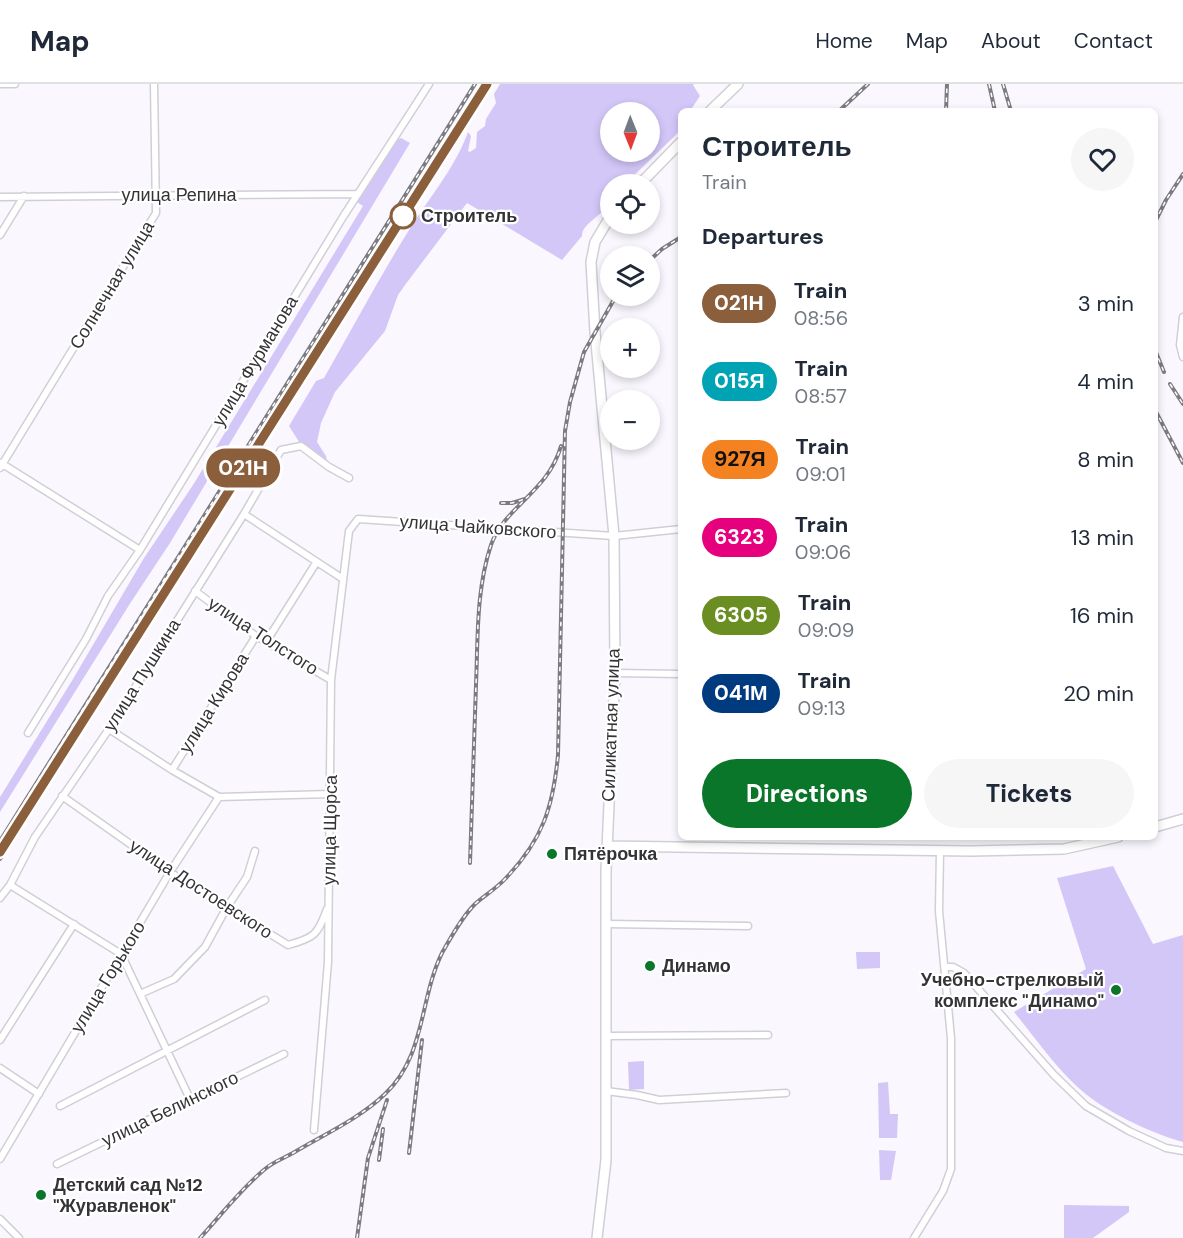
<!DOCTYPE html>
<html lang="en">
<head>
<meta charset="utf-8">
<style>
	body { margin:0; font-family:"DM Sans",sans-serif; background:#f6f6f7; color:#1f2937; height:100vh; display:flex; flex-direction:column; font-size:22px; white-space:nowrap }
	* { box-sizing:border-box; margin:0 }
	p { font-size:20px; color:#747a83 }
	.icon { flex:none; width:33px; height:33px; fill:none; stroke:currentColor; stroke-width:2; stroke-linecap:round; stroke-linejoin:round }
	.map { position:relative; flex:1; overflow:hidden }
	.drawer { position:absolute; left:678px; top:24px; width:480px; height:732px; display:flex; flex-direction:column; background:#fff; border-radius:9px; box-shadow:0 3px 9px #0003 }
	.drawer>* { flex:none }
	.badge { padding:0 12px; border-radius:20px; font-size:21px; line-height:39px }
	.needle { width:39px; rotate:179deg }
	.tools { position:absolute; left:600px; top:18px; display:grid; gap:12px }
	.tools a { display:grid; place-items:center; width:60px; height:60px; border-radius:50%; background:#fff; box-shadow:0 3px 9px #0003; font-size:30px }
	.map>.badge { position:absolute; translate:-50% -50%; box-shadow:0 0 0 3px #fff }
	h2 { padding:0 24px; font-size:22px; line-height:54px }
	.round { display:grid; place-items:center; flex:none; width:63px; height:63px; border-radius:32px; background:#f6f6f7 }
	.summary { display:flex; align-items:center; justify-content:space-between; height:102px; padding:0 24px }
	h1 { font-size:28px; font-weight:800; line-height:45px }
	.cta { display:flex; gap:12px; margin-top:auto; padding:12px 24px }
	.cta a { flex:1; height:69px; border-radius:36px; background:#0a7629; color:#fff; font-size:24px; font-weight:800; line-height:69px; text-align:center }
	.cta a+a { background:#f6f6f7; color:#1f2937 }
	ul { padding:0; list-style:none }
	li { display:flex; align-items:center; gap:18px; height:78px; padding:0 24px }
	li div { flex:1 }
	li b { display:block; font-size:22px }
	li em { font-style:normal }
	li .badge { min-width:66px; font-weight:700; text-align:center }
	header { display:flex; align-items:center; gap:36px; box-sizing:border-box; height:84px; padding:0 30px; background:#fff; border-bottom:2px solid #e0e1e3 }
	header strong { font-size:28px }
	nav { display:flex; gap:33px; margin-inline-start:auto; font-size:21px }
	.map>svg:first-child { display:block }
	.green { fill:#d3c7f8; fill-rule:evenodd }
	.lines { fill:none; stroke-linecap:round; stroke-linejoin:round }
	.street-casing { stroke:#d1cfd6; stroke-width:9 }
	.secondary-casing { stroke:#d1cfd6; stroke-width:12 }
	.street { stroke:#fff; stroke-width:6 }
	.secondary { stroke:#fff; stroke-width:9 }
	.rail-casing { stroke:#7c7b80; stroke-width:4 }
	.rail { stroke:#fff; stroke-width:1.5; stroke-dasharray:4.5; stroke-linecap:butt }
	.line-casing { stroke:#fff; stroke-width:14 }
	.line { stroke:#8b5e3c; stroke-width:9 }
	.stop-dot { fill:#fff; stroke:#8b5e3c; stroke-width:3 }
	.poi-dot { fill:#0a7629; stroke:#fff; stroke-width:2 }
	.labels { text-anchor:middle; dominant-baseline:central; stroke-width:4.5; stroke-linejoin:round; paint-order:stroke }
	.street-label { font-size:18px; fill:#343437; stroke:#fff }
	.stop-label { font-size:18px; font-weight:bold; fill:#343437; stroke:#fff; text-anchor:start }
	.poi-label { font-size:18px; font-weight:bold; fill:#343437; stroke:#fff; text-anchor:start }
</style>
</head>
<body>
<header>
<strong>Map</strong>
<nav><a>Home</a><a>Map</a><a>About</a><a>Contact</a></nav>
</header>
<div class="map">
<svg width="1183" height="1154" viewBox="0 0 1183 1154">
	<rect width="100%" height="100%" fill="#faf8fe"/>
	<path class="green" d="M500,0H694L693,1L700,12L692,24L694,27H681V46L625,100H610C610,107 610,114 608,119C602,133 582,139 582,152L562,176L467,119L405,201L398,211L385,247L335,308L321,339L317,358L326,372L327,377L324,378L301,361L289,342L316,297L324,294C352,245 379,194 409,146C429,114 455,84 468,48L471,52L468,67L470,68L476,64L477,48L485,42L486,35L496,19L494,10ZM610,28H650V68H610Z
		M401,54L410,59L170,459L131,518L0,728V713L73,595L144,474L193,401L363,122L357,118L397,56Z
		M1113,782L1153,860L1183,851V1058C1156,1051 1113,1031 1091,1014C1061,992 1038,957 1014,928L1086,885L1057,794Z
		M856,868H880V884L857,885Z
		M644,977V1005L629,1006L628,978Z
		M888,998L890,1030H898L897,1054H879L878,999Z
		M879,1066L896,1067L891,1096H880Z
		M1064,1121L1129,1122V1128L1093,1154H1064Z"/>
	<g class="lines">
		<defs>
			<path id="street" d="M0,0H15
				M0,113L358,110
				M0,151L24,112
				M1183,233L1180,261L1183,273
				M1,379L140,466
				M0,384L156,129L154,0
				M244,430L343,495
				M195,507L256,552L331,596
				M266,558L316,479
				M615,589L681,590
				M109,645L172,686L219,713L331,710
				M28,649L86,555L108,512L140,466L343,133L429,0
				M172,686L256,552
				M62,712L170,788L288,861C314,854 318,851 327,825
				M10,801L121,870L190,1015
				M0,814L10,801L35,753L109,645L244,430L281,366L301,362L329,383L349,394
				M607,840L748,842
				M946,883H953L964,889L1054,991L1086,1022L1129,1047L1166,1064L1183,1067
				M140,910L174,895L205,863L227,823L247,793L255,767
				M606,952L768,951
				M0,956L74,840
				M0,984L39,1010
				M606,1007L637,1011L659,1016L786,1009
				M60,1022L265,916
				M314,1046L328,878L331,596L349,447L358,435L614,452L681,445
				M0,1075L170,788L219,713
				M57,1080L284,970
				M0,1135L19,1154
				M914,1154L943,1107L951,1085V954L939,827L940,767"/>
			<path id="secondary" d="M710,27L738,0
				M640,100L681,58
				M1155,743L1183,735
				M607,762L971,767L1064,765L1118,753
				M597,1154L606,1076V787L615,589L614,452L595,248L591,178L595,158L610,133"/>
		</defs>
		<use href="#street" class="street-casing"/>
		<use href="#secondary" class="secondary-casing"/>
		<use href="#street" class="street"/>
		<use href="#secondary" class="secondary"/>
		<defs>
			<path id="rail" d="M989,0L995,27
				M1003,0L1011,27
				M839,27L868,0
				M946,27L947,0
				M1155,138L1166,116L1183,90
				M650,176L662,165L681,153
				M1155,266L1164,288
				M1170,300L1183,320
				M1155,326L1183,379
				M501,419H512L525,415
				M0,757L475,0
				M0,775L491,0
				M470,779C472,720 474,660 476,601C478,554 476,506 491,461C505,422 548,408 561,362
				M409,1069L422,956
				M379,1076L383,1045
				M200,1154C221,1131 241,1105 265,1085C273,1078 284,1074 293,1069C323,1051 359,1035 385,1010C426,971 419,916 442,869C451,853 462,833 475,820C485,811 497,804 506,794C543,755 553,723 558,671L565,347L570,318L584,268L616,212
				M357,1154L368,1074L387,1016"/>
		</defs>
		<use href="#rail" class="rail-casing"/>
		<use href="#rail" class="rail"/>
	</g>
	<g class="lines">
		<defs>
			<path id="line" d="M0,768L487,0"/>
		</defs>
		<use href="#line" class="line-casing"/>
		<use href="#line" class="line"/>
	</g>
	<circle class="stop-dot" cx="403" cy="132" r="12"/>
	<g class="poi-dot">
		<circle cx="552" cy="770" r="6"/>
		<circle cx="650" cy="882" r="6"/>
		<circle cx="1116" cy="906" r="6"/>
		<circle cx="41" cy="1111" r="6"/>
	</g>
	<g class="labels">
		<g class="street-label">
			<text x="179" y="111">улица Репина</text>
			<text transform="translate(112 201) rotate(-59)">Солнечная улица</text>
			<text transform="translate(255 277) rotate(-59)">улица Фурманова</text>
			<text transform="translate(478 443) rotate(4)">улица Чайковского</text>
			<text transform="translate(263 552) rotate(33)">улица Толстого</text>
			<text transform="translate(142 591) rotate(-58)">улица Пушкина</text>
			<text transform="translate(214 619) rotate(-58)">улица Кирова</text>
			<text transform="translate(611 641) rotate(-88)">Силикатная улица</text>
			<text transform="translate(330 746) rotate(-89)">улица Щорса</text>
			<text transform="translate(201 805) rotate(33)">улица Достоевского</text>
			<text transform="translate(108 893) rotate(-59)">улица Горького</text>
			<text transform="translate(170 1025) rotate(-26)">улица Белинского</text>
		</g>
		<g class="stop-label">
			<text x="421" y="132">Строитель</text>
		</g>
		<g class="poi-label">
			<text x="564" y="770">Пятёрочка</text>
			<text x="662" y="882">Динамо</text>
			<text x="1104" y="896" text-anchor="end">Учебно-стрелковый<tspan x="1104" dy="21">комплекс "Динамо"</tspan></text>
			<text x="53" y="1101">Детский сад №12<tspan x="53" dy="21">"Журавленок"</tspan></text>
		</g>
	</g>
</svg>
<div class="tools">
<a><svg class="needle" viewBox="-14 -14 28 28"><path d="M0-13l5 13h-10z" fill="#e53935"/><path d="M0 13l5-13h-10z" fill="#747a83"/></svg></a>
<a><svg class="icon" aria-label="locate" viewBox="0 0 24 24"><circle cx="12" cy="12" r="6"/><path d="M12 2v4M12 18v4M2 12h4M18 12h4"/></svg></a>
<a><svg class="icon" aria-label="layers" viewBox="0 0 24 24"><path d="M12 4l9 5-9 5-9-5zM3 14l9 5 9-5"/></svg></a>
<a>+</a>
<a>−</a>
</div>
<b class="badge" style="left:243px;top:384px;background:#8b5e3c;color:#fff">021Н</b>
<section class="drawer">
<div class="summary"><div><h1>Строитель</h1><p>Train</p></div><a class="round"><svg class="icon" aria-label="heart" viewBox="0 0 24 24"><path d="M12 20l-8-8c-3-5 5-10 8-4 3-6 11-1 8 4z"/></svg></a></div>
<h2>Departures</h2>
<ul>
<li><span class="badge" style="background:#8b5e3c;color:#fff">021Н</span><div><b>Train</b><p>08:56</p></div><em>3 min</em></li>
<li><span class="badge" style="background:#00a3b4;color:#fff">015Я</span><div><b>Train</b><p>08:57</p></div><em>4 min</em></li>
<li><span class="badge" style="background:#f58220;color:#111">927Я</span><div><b>Train</b><p>09:01</p></div><em>8 min</em></li>
<li><span class="badge" style="background:#e6007e;color:#fff">6323</span><div><b>Train</b><p>09:06</p></div><em>13 min</em></li>
<li><span class="badge" style="background:#6b8e23;color:#fff">6305</span><div><b>Train</b><p>09:09</p></div><em>16 min</em></li>
<li><span class="badge" style="background:#003b80;color:#fff">041М</span><div><b>Train</b><p>09:13</p></div><em>20 min</em></li>
</ul>
<div class="cta"><a>Directions</a><a>Tickets</a></div>
</section>
</div>
</body>
</html>
